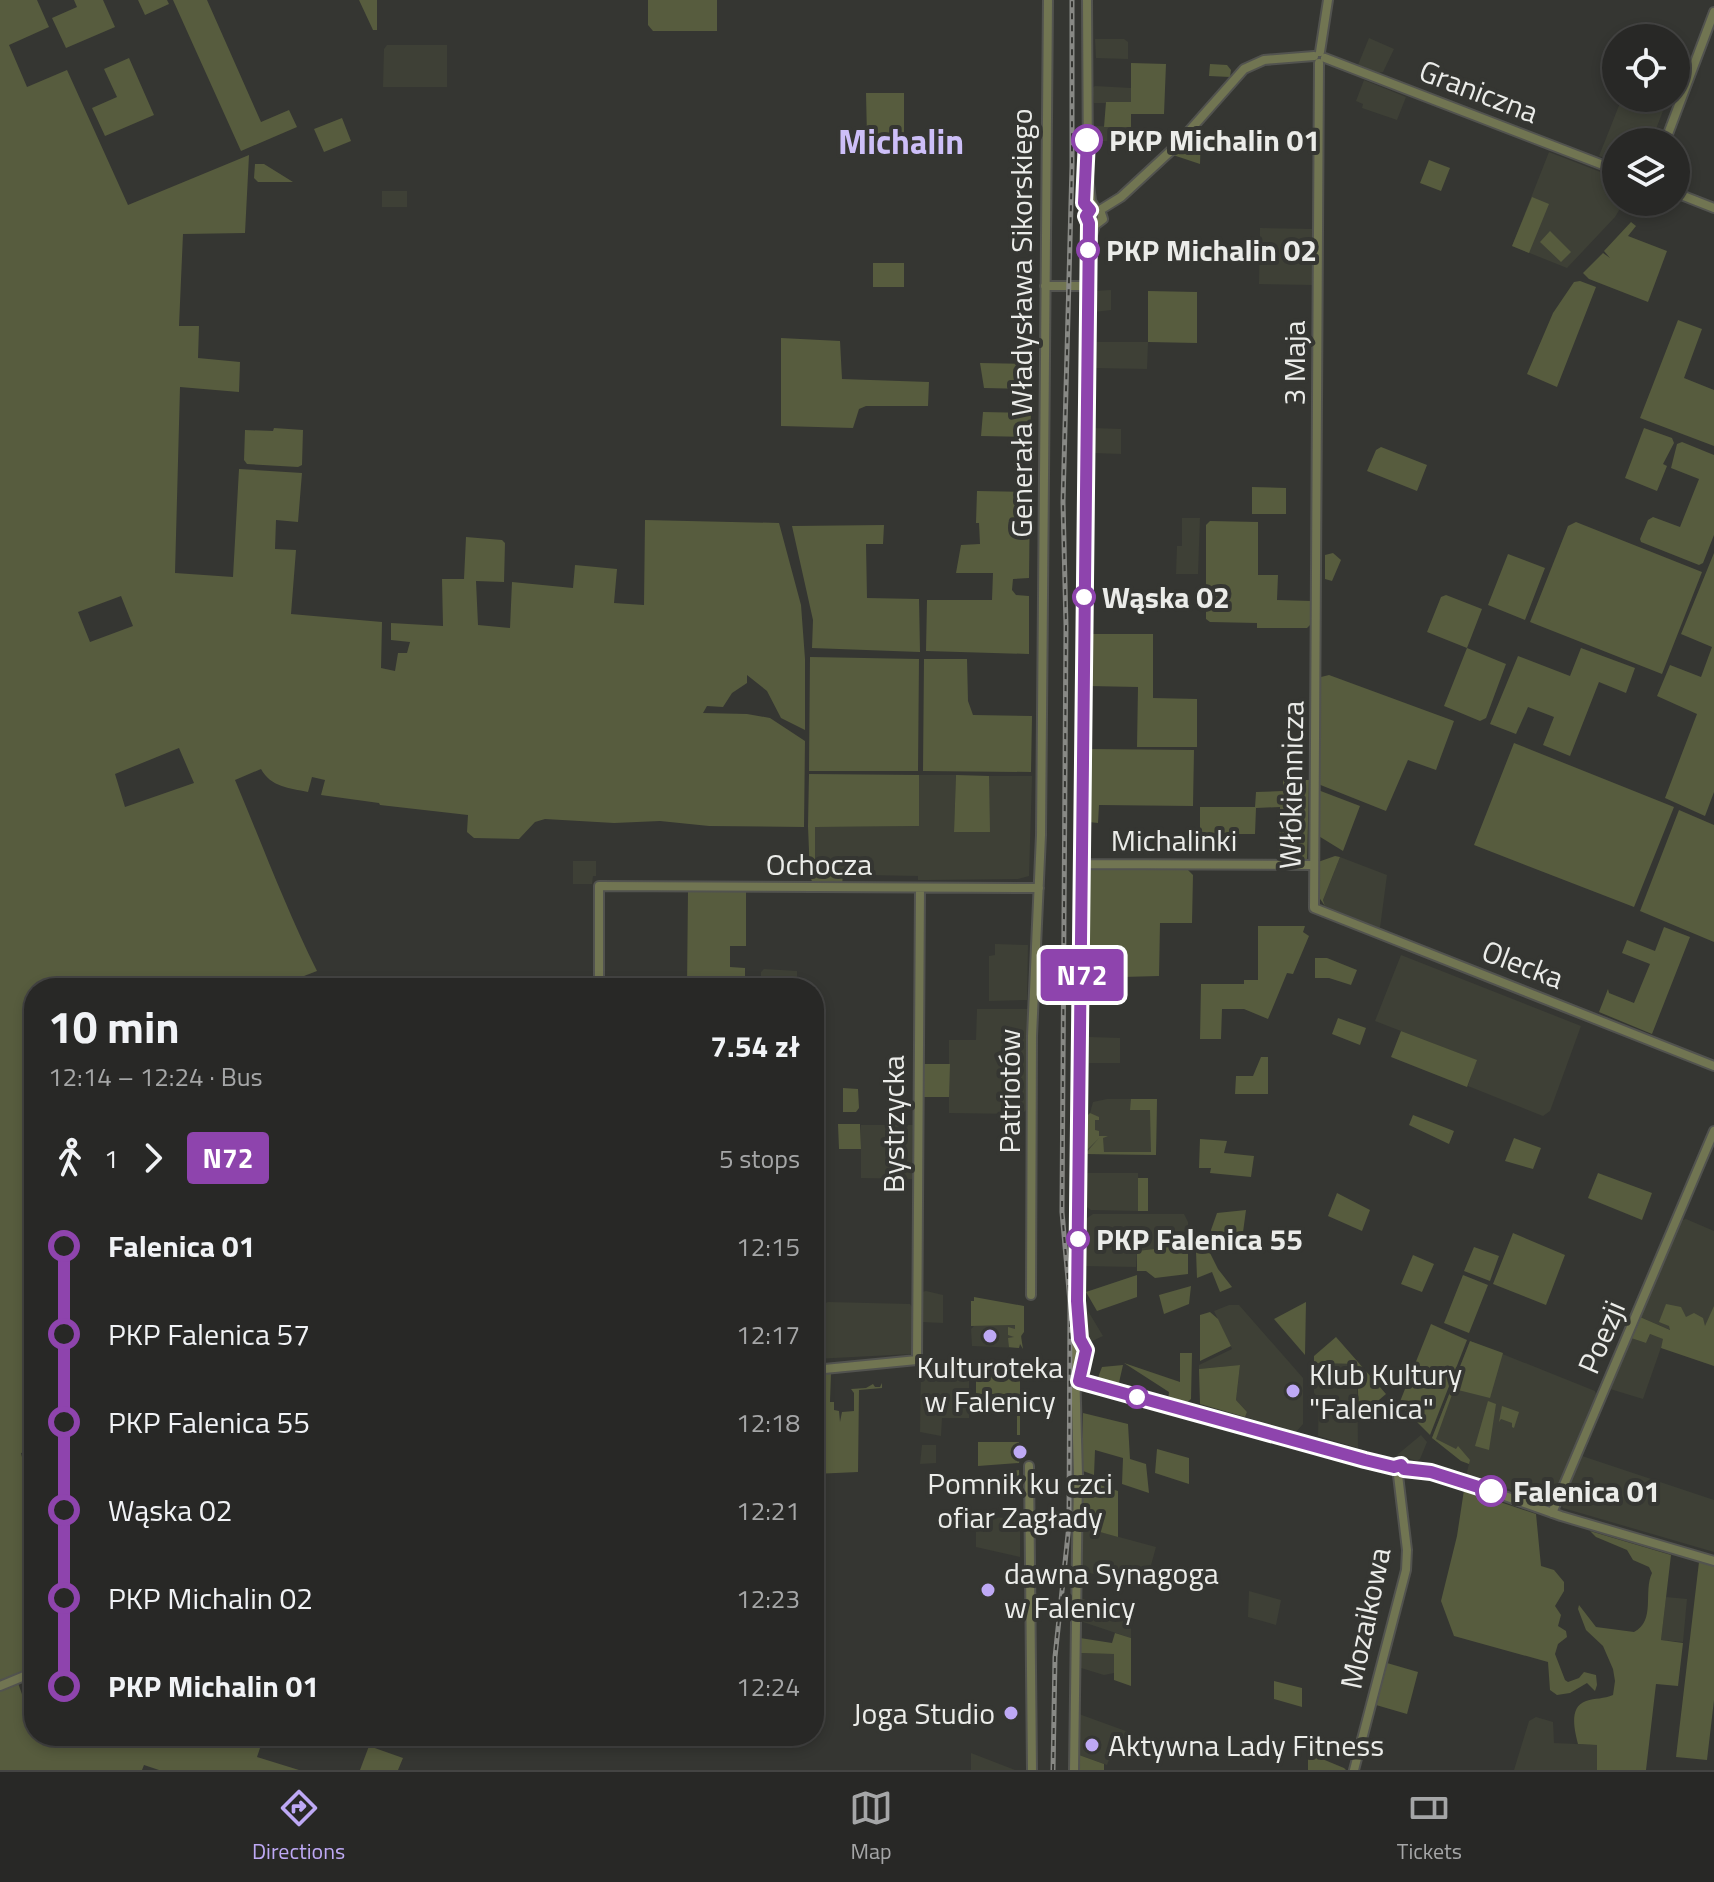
<!DOCTYPE html>
<html lang="en">
<head>
<meta charset="utf-8">
<style>
	body { margin:0; font-family:"Titillium Web",sans-serif; background:#30302e; color:#f1f3f6; height:100vh; display:flex; flex-direction:column; font-size:30px; white-space:nowrap }
	* { box-sizing:border-box; margin:0 }
	p { font-size:26px; color:#a5a6a7 }
	.icon { flex:none; width:44px; height:44px; fill:none; stroke:currentColor; stroke-width:2; stroke-linecap:round; stroke-linejoin:round }
	.map { position:relative; flex:1; overflow:hidden }
	.side { position:absolute; left:24px; top:978px; width:800px; height:768px; display:flex; flex-direction:column; background:#282826; border-radius:32px; box-shadow:0 4px 12px #0003,0 0 0 2px #444443 }
	.side>* { flex:none }
	.badge { padding:0 16px; border-radius:6px; font-size:28px; line-height:52px }
	.buttons { position:absolute; left:1602px; top:24px; display:grid; gap:16px }
	.buttons a { display:grid; place-items:center; width:88px; height:88px; border-radius:50%; background:#282826; box-shadow:0 4px 12px #0003,0 0 0 2px #444443; font-size:40px }
	.map>.badge { position:absolute; translate:-50% -50%; box-shadow:0 0 0 4px #fff }
	.legs { display:flex; align-items:center; gap:12px; height:88px; padding:0 24px; font-size:26px }
	.legs p { margin-inline-start:auto }
	.head { display:flex; align-items:center; justify-content:space-between; height:136px; padding:0 24px }
	h1 { font-size:44px; font-weight:700; line-height:60px }
	ul { padding:0 24px; list-style:none }
	li { display:flex; align-items:center; gap:28px; height:88px; font-size:30px }
	li i { display:grid; place-items:center; width:12px; height:100%; margin:0 10px; background:currentColor }
	li i::after { content:''; width:20px; height:20px; margin:-10px; border:6px solid; border-radius:50%; background:#282826 }
	li p { margin-inline-start:auto }
	li:first-child i { background:linear-gradient(#0000 50%,currentColor 0) }
	li:last-child i { background:linear-gradient(currentColor 50%,#0000 0) }
	.menu { display:flex; justify-content:space-around; align-items:center; height:112px; border-top:2px solid #444443; background:#282826; font-size:22px; color:#a5a6a7 }
	.menu a { display:grid; justify-items:center; gap:4px }
	.menu .active { color:#bea9f5 }
	.map>svg:first-child { display:block }
	.built { fill:#3e4036 }
	.green { fill:#575c3e; fill-rule:evenodd }
	.lines { fill:none; stroke-linecap:round; stroke-linejoin:round }
	.secondary-casing { stroke:#52534f; stroke-width:12 }
	.secondary { stroke:#717552; stroke-width:8 }
	.rail-casing { stroke:#888985; stroke-width:5 }
	.rail { stroke:#353632; stroke-width:2; stroke-dasharray:6; stroke-linecap:butt }
	.line-1-casing { stroke:#fff; stroke-width:18 }
	.line-1 { stroke:#8e44ad; stroke-width:12 }
	.stop-1-dot { fill:#fff; stroke:#8e44ad; stroke-width:4 }
	.poi-dot { fill:#bea9f5; stroke:#353632; stroke-width:3 }
	.labels { text-anchor:middle; dominant-baseline:central; stroke-width:8; stroke-linejoin:round; paint-order:stroke }
	.street-label { font-size:30px; fill:#ebece9; stroke:#353632 }
	.stop-label { font-size:30px; font-weight:bold; fill:#ebece9; stroke:#353632; text-anchor:start }
	.poi-label { font-size:30px; fill:#ebece9; stroke:#353632; text-anchor:start }
	.quarter-label { font-size:34px; font-weight:bold; fill:#cdbff8; stroke:#353632 }
</style>
</head>
<body>
<div class="map">
<svg width="1714" height="1770" viewBox="0 0 1714 1770">
	<rect width="100%" height="100%" fill="#353632"/>
	<path class="built" d="M1369,38L1394,49L1383,72L1378,73L1358,65Z
		M1095,39H1124L1128,42V59L1096,58Z
		M387,45H447V87H383L384,49Z
		M1364,80L1406,97L1397,120L1362,108L1363,104L1356,101Z
		M1095,86L1131,88V103H1094L1092,88Z
		M1622,98H1668L1651,142H1616V162L1599,156Z
		M1094,126L1131,127L1130,141H1094Z
		M1549,152L1616,178V202H1624L1615,217L1567,268L1512,246Z
		M382,191H407V207H382Z
		M1260,228L1313,229V285L1259,284Z
		M1111,290V310L1094,312L1095,291Z
		M1094,342H1148L1147,369L1094,368Z
		M1093,428L1121,429V454L1093,453Z
		M1182,518H1200L1198,574H1176L1177,546H1182Z
		M919,775H956L954,832H989V776H1032L1029,876L1018,879L929,880H918V876L815,874V827L919,826Z
		M1340,857L1387,875L1380,928L1325,906L1323,900Z
		M573,861H596V876H593L592,884H573Z
		M995,944L1028,945L1027,1000L989,1001V956L995,955Z
		M1401,955L1581,1026L1550,1111L1543,1116L1468,1086L1476,1060L1375,1021Z
		M764,969L797,971V988H761V972Z
		M977,1009H1028L1026,1110L1022,1114L949,1113V1040H976Z
		M1089,1037L1120,1038V1063H1089Z
		M1107,1099H1157L1156,1155L1085,1154V1118L1090,1113L1093,1102Z
		M861,1125H913L912,1179L861,1178Z
		M1084,1173H1138V1211L1091,1210L1084,1205Z
		M1093,1214H1184L1188,1222V1245L1137,1251L1136,1267L1082,1266L1084,1220Z
		M1686,1219L1714,1231V1318L1703,1344L1640,1317L1682,1220Z
		M926,1291L943,1295V1323L922,1322V1292Z
		M814,1302L823,1304L828,1302L910,1304L912,1307V1354L814,1359Z
		M1229,1305H1239L1303,1378V1424L1296,1432L1245,1417L1247,1412L1236,1400L1240,1365L1199,1369V1365L1232,1349L1214,1311Z
		M1085,1306L1103,1336L1088,1343L1083,1331L1082,1307Z
		M1024,1325L1019,1348L972,1346L971,1329L974,1326Z
		M1650,1334L1664,1339L1643,1399L1610,1389L1631,1338L1646,1343Z
		M1470,1341L1595,1391L1597,1397L1551,1502L1466,1476L1469,1464L1432,1438Z
		M933,1363L937,1365L969,1363V1418H942L941,1436L920,1432L921,1367Z
		M976,1363H1001L1002,1377H976Z
		M1314,1363L1357,1364L1358,1448L1318,1436L1319,1399L1314,1393Z
		M1421,1435L1427,1442L1420,1459L1417,1461L1397,1455Z
		M922,1445H936V1463L920,1464Z
		M1582,1456L1714,1500V1552L1563,1508L1561,1504Z
		M976,1516L1020,1519V1557L976,1547Z
		M1082,1527L1156,1547L1145,1587L1082,1571Z
		M1249,1591L1281,1600L1276,1625L1248,1617Z
		M1666,1597L1687,1599L1683,1642L1661,1640Z
		M1080,1598L1131,1612V1638L1080,1621Z
		M1081,1653L1115,1654L1114,1673L1104,1675L1081,1668Z
		M1079,1714L1134,1734V1744L1117,1738L1107,1765L1079,1755Z
		M1536,1717L1553,1722L1554,1743L1597,1745V1770H1514L1529,1721Z
		M971,1753L1015,1770H971Z"/>
	<path class="green" d="M0,0H37L49,27L9,45L27,87L67,70L128,205L249,155L245,233L183,234L179,326H199L198,358L240,362L239,392L180,387L175,573L233,577L239,469L302,473L298,522L276,520L275,549L296,550L291,614L382,622L381,668L395,671L398,653H407L410,642L391,640V623L443,626L442,579H464L466,537L502,540L505,543L504,582L476,581L478,625L510,628L512,582L573,588L575,565L617,569L614,603L644,605L645,520L779,523L801,605L805,659V730L781,718L767,691L747,675V683L732,693L723,707L707,706L703,713L747,714L770,718L805,741L804,827L709,826L660,821L614,823L545,819L535,822L519,839L474,838L467,832L468,815L380,805L379,803L321,795L325,780L312,777L308,792C289,788 271,787 261,769L235,780C262,844 286,909 317,971L273,988H34V1442L31,1452L21,1453L23,1461L29,1466L31,1458L34,1459V1667L0,1682ZM121,596L133,626L90,642L78,612ZM179,748L194,783L125,807L115,774Z
		M74,0H103L115,27L66,48L52,18L77,7Z
		M138,0H167L169,4L145,15Z
		M173,0H207L261,122L289,110L297,127L241,151Z
		M359,0H377V30H373Z
		M648,0H717V31H653L648,25Z
		M129,58L154,115L105,136L92,108L117,97L104,69Z
		M1131,63L1166,64L1164,114H1131V127H1104L1106,102H1131Z
		M1210,64L1227,65L1231,70L1230,77L1209,76Z
		M866,93H904V137H867Z
		M342,118L351,141L324,152L314,129Z
		M1196,130L1201,132L1200,164L1173,155Z
		M1429,160L1450,168L1441,191L1420,183Z
		M255,164H264L293,182H258L254,178Z
		M1532,197L1549,204L1529,253L1512,246Z
		M1631,222L1636,226L1628,236L1667,251L1648,302L1589,279L1583,273L1603,253L1610,258L1604,251Z
		M1550,231L1571,252L1561,262L1540,242Z
		M873,263H904V287H873Z
		M1580,281L1596,287L1557,387L1527,374L1553,313L1574,282Z
		M1148,291L1197,292V343L1148,342Z
		M1678,320L1702,329L1684,378L1714,390V446L1640,418Z
		M781,338L840,341L842,379L929,382L928,406H866L859,409L853,428L781,426Z
		M980,363L1031,364V389L984,388Z
		M983,412L1031,413L1030,437L981,436Z
		M274,428L303,430L302,465L298,467L247,464L244,460L245,430L273,431Z
		M1644,428L1672,438L1674,443L1663,464L1667,466L1657,491L1625,478Z
		M1682,442L1714,455V535L1703,563L1699,565L1641,542L1640,539L1648,520L1653,517L1680,527L1699,479L1671,468L1677,444Z
		M1381,447L1427,465L1417,491L1367,471L1376,450Z
		M1252,487L1286,488V514H1252Z
		M977,491L1030,492L1029,578L1013,579L1012,590L1016,595L1029,596V654L926,651L927,600H992L993,573H956L961,545L980,544L979,523H976Z
		M1210,521L1258,522V575H1278L1277,600L1311,601V624L1307,628H1257V623L1210,622L1206,619V525Z
		M1576,522L1702,572L1662,674L1530,622L1568,526Z
		M884,525L883,544H866L867,598L919,599L920,652L812,648L813,620L792,526Z
		M1333,553L1341,560L1332,581L1325,579V555Z
		M1714,553V792L1705,816L1665,798L1697,714L1657,696L1670,665L1701,677L1712,647L1681,634Z
		M1508,554L1545,568L1525,620L1488,605Z
		M1446,595L1482,609L1467,648L1506,664L1486,718L1480,721L1444,706L1467,648L1427,632L1441,597Z
		M1091,634H1153V698L1197,699V747H1137L1138,687L1089,686Z
		M1581,648L1635,668L1626,693L1599,682L1570,756L1543,745L1554,717L1528,707L1516,734L1490,724L1518,656L1570,676Z
		M810,657L919,659L918,771H809Z
		M924,659H967L968,701L973,715L1032,716L1031,772L923,771Z
		M1329,675L1454,721L1436,770L1408,760L1386,811L1318,784L1321,677Z
		M1514,743L1674,807L1634,907L1474,845Z
		M1089,749L1194,750L1193,806L1099,805L1098,823L1089,822Z
		M809,774L919,775V826L815,827V874L843,875L842,885L813,884L810,876L808,826Z
		M956,775L989,776L990,832H954Z
		M1283,780H1309L1307,862H1279L1280,807L1256,808L1255,834H1200V807H1255L1256,792L1283,791Z
		M1318,790L1360,806L1343,851L1317,835Z
		M1679,810L1714,825V942L1640,911Z
		M1335,856L1340,857L1323,900L1325,906L1318,896V862Z
		M1089,868H1186L1193,875L1192,923H1160L1159,976L1087,978Z
		M688,891L746,892V946H730V967L745,968V988H687Z
		M1258,926H1305L1303,932L1309,936L1293,974L1287,973L1268,1019L1244,1009H1222L1221,1039H1200L1201,984H1244V980H1258Z
		M1664,927L1690,937L1652,1034L1599,1012L1608,989L1609,993L1634,1003L1650,964L1622,953L1627,940L1655,951Z
		M1315,958H1327L1357,970L1351,985L1329,978H1315Z
		M1338,1018L1366,1028L1360,1045L1332,1034Z
		M1401,1031L1477,1060L1467,1087L1391,1057Z
		M1261,1057H1268V1094H1235L1236,1076H1253Z
		M924,1064H950L949,1097H923Z
		M843,1088L858,1089L859,1108L856,1112H843Z
		M1131,1099H1157L1156,1155L1085,1154L1099,1138L1085,1152V1118L1090,1113L1099,1117V1120H1095V1130L1099,1131V1136H1108L1103,1138L1104,1152H1151L1150,1110H1130Z
		M1413,1115L1454,1131L1449,1144L1409,1125Z
		M838,1124H860L861,1149H839Z
		M1514,1138L1541,1148L1533,1169L1505,1161Z
		M1200,1139L1227,1141L1224,1153L1254,1156L1251,1177L1210,1173L1211,1168H1199Z
		M1598,1173L1652,1193L1642,1220L1588,1198Z
		M1138,1178H1148V1211H1138Z
		M1337,1193L1370,1210L1362,1231L1328,1216Z
		M1246,1210L1241,1247L1216,1250L1211,1230L1217,1213Z
		M1513,1233L1565,1255L1546,1305L1493,1284Z
		M1188,1245V1274L1155,1278L1146,1271H1137V1251Z
		M1474,1247L1499,1256L1490,1281L1464,1271Z
		M1208,1249L1218,1269L1232,1287L1220,1292L1212,1272L1197,1278L1196,1251Z
		M1413,1255L1434,1264L1422,1292L1401,1284Z
		M1137,1275V1297L1097,1311L1086,1292Z
		M1463,1275L1488,1285L1469,1333L1444,1323Z
		M1191,1286L1189,1304L1164,1314L1159,1295Z
		M974,1297L1024,1306V1332L1021,1336L1023,1349L1020,1344L1019,1348L1009,1347L1008,1338L1014,1337L1008,1335V1327L1015,1329V1325L971,1326V1301H974Z
		M1306,1302L1305,1355L1274,1319Z
		M1666,1304L1681,1307L1686,1317L1694,1313L1703,1318L1705,1326L1714,1306V1366L1661,1348L1663,1339L1650,1334L1646,1343L1631,1338L1640,1317L1670,1330L1669,1326L1659,1322Z
		M1210,1312L1218,1319L1231,1346L1200,1361V1315Z
		M1431,1324L1467,1340L1430,1435L1399,1404Z
		M1336,1337L1386,1394L1359,1417L1357,1364L1314,1363V1356Z
		M1470,1341L1503,1353L1490,1398L1454,1389L1436,1439L1456,1449L1458,1446L1470,1460L1469,1464L1461,1461L1432,1438Z
		M1180,1353H1192L1191,1399L1183,1406L1168,1401L1169,1392L1124,1363L1180,1382Z
		M1001,1363L1023,1367L1020,1372V1435H1017V1394H976V1378L1001,1377Z
		M1123,1365L1118,1387L1097,1380L1102,1367Z
		M1240,1365L1236,1400L1247,1412L1245,1417L1200,1404L1199,1369Z
		M831,1373L830,1402H834V1410L839,1411L840,1422L842,1412L854,1411V1393L851,1389L866,1388L873,1384L875,1387H880L882,1383V1388L859,1390L858,1472L814,1474V1374Z
		M1488,1401L1496,1404L1489,1450L1475,1446Z
		M1502,1406L1519,1412L1514,1428L1512,1427V1423L1501,1419L1499,1422Z
		M1083,1413L1128,1424L1130,1459L1146,1464L1149,1493L1122,1484L1123,1458L1095,1450L1094,1475L1083,1471Z
		M978,1442H1019L1021,1455L1019,1463L978,1466Z
		M1157,1449L1189,1458V1484L1155,1473Z
		M1019,1470L1020,1496L1006,1495V1472Z
		M1085,1480L1118,1491V1537L1082,1527V1482Z
		M1464,1490L1536,1514L1541,1566L1554,1570L1564,1582V1591L1555,1606L1561,1615L1558,1626L1566,1631L1567,1637L1558,1644L1555,1654L1565,1680L1568,1682L1579,1678L1584,1672L1596,1675L1597,1685L1595,1691L1587,1683L1570,1693L1557,1695L1550,1690L1548,1662L1454,1636L1441,1601L1457,1536Z
		M1590,1531L1671,1555L1661,1640L1683,1643L1678,1686L1656,1684L1646,1770H1597V1745L1578,1744C1575,1732 1568,1707 1586,1701C1595,1698 1604,1699 1613,1695L1615,1681L1613,1669L1603,1646L1586,1630L1578,1609L1579,1605L1596,1627L1634,1632C1656,1621 1643,1592 1652,1573L1649,1567L1633,1560L1627,1550L1596,1537Z
		M1699,1562L1714,1566V1700L1707,1760L1676,1757Z
		M1115,1633L1131,1638V1686L1114,1680V1654L1081,1653L1080,1638L1112,1643Z
		M1387,1663L1418,1672L1407,1714L1376,1705Z
		M1274,1681L1302,1688V1707L1274,1699Z
		M18,1683L34,1728V1736H264L257,1757L299,1770H159L144,1765L142,1770H0V1691Z
		M369,1746L403,1758L398,1770H360Z
		M1079,1755L1104,1764V1770H1079Z
		M1315,1756L1344,1768L1346,1770H1308V1757Z"/>
	<g class="lines">
		<defs>
			<path id="secondary" d="M1087,0L1088,176L1091,201L1095,208
				M1320,52L1328,0
				M1325,58L1616,170
				M1319,63L1314,908L1714,1066
				M1665,142L1714,12
				M1085,184L1084,203L1090,210
				M1676,193L1714,208
				M1100,210L1121,197L1175,147L1244,69L1264,60L1314,56
				M1092,235L1095,225L1103,219L1100,210
				M1045,286H1087
				M1083,864L1313,865
				M599,988V886L1039,888
				M1031,1295L1032,1036L1041,835L1048,0
				M814,1370L917,1360L920,888
				M1076,1382H1087L1365,1460L1394,1467L1399,1465L1404,1469L1431,1472L1457,1479L1561,1516L1714,1561
				M1076,1390L1086,1351L1080,1339L1077,1310L1089,223L1086,217L1090,210
				M1029,1466L1032,1770
				M1552,1513L1714,1131
				M0,1686L34,1672
				M1074,1770L1078,1475L1074,1331
				M1354,1770L1406,1570L1407,1550L1398,1475"/>
		</defs>
		<use href="#secondary" class="secondary-casing"/>
		<use href="#secondary" class="secondary"/>
		<defs>
			<path id="rail" d="M1053,1770L1055,1657L1069,1525L1070,1302L1062,1212L1066,626L1063,502L1072,166V0"/>
		</defs>
		<use href="#rail" class="rail-casing"/>
		<use href="#rail" class="rail"/>
	</g>
	<g class="lines">
		<defs>
			<path id="line-1" d="M1087,140L1084,203L1090,210L1086,216L1089,223L1077,1301L1080,1339L1086,1350L1079,1381L1365,1460L1394,1467L1401,1465L1404,1469L1431,1472L1491,1491"/>
		</defs>
		<use href="#line-1" class="line-1-casing"/>
		<use href="#line-1" class="line-1"/>
	</g>
	<g class="stop-1-dot">
		<circle cx="1087" cy="140" r="14"/>
		<circle cx="1088" cy="250" r="10"/>
		<circle cx="1084" cy="597" r="10"/>
		<circle cx="1078" cy="1239" r="10"/>
		<circle cx="1137" cy="1397" r="10"/>
		<circle cx="1491" cy="1491" r="14"/>
	</g>
	<g class="poi-dot">
		<circle cx="990" cy="1336" r="8"/>
		<circle cx="1293" cy="1391" r="8"/>
		<circle cx="1020" cy="1452" r="8"/>
		<circle cx="988" cy="1590" r="8"/>
		<circle cx="1011" cy="1713" r="8"/>
		<circle cx="1092" cy="1745" r="8"/>
	</g>
	<g class="labels">
		<g class="street-label">
			<text transform="translate(1479 91) rotate(21)">Graniczna</text>
			<text transform="translate(1021 323) rotate(-90)">Generała Władysława Sikorskiego</text>
			<text transform="translate(1294 363) rotate(-90)">3 Maja</text>
			<text transform="translate(1291 785) rotate(-89)">Włókiennicza</text>
			<text x="1174" y="840">Michalinki</text>
			<text x="819" y="864">Ochocza</text>
			<text transform="translate(1523 964) rotate(21)">Olecka</text>
			<text transform="translate(1009 1091) rotate(-90)">Patriotów</text>
			<text transform="translate(893 1124) rotate(-90)">Bystrzycka</text>
			<text transform="translate(1601 1337) rotate(-67)">Poezji</text>
			<text transform="translate(1365 1618) rotate(-78)">Mozaikowa</text>
		</g>
		<g class="stop-label">
			<text x="1109" y="140">PKP Michalin 01</text>
			<text x="1106" y="250">PKP Michalin 02</text>
			<text x="1102" y="597">Wąska 02</text>
			<text x="1096" y="1239">PKP Falenica 55</text>
			<text x="1513" y="1491">Falenica 01</text>
		</g>
		<g class="poi-label">
			<text x="990" y="1367" text-anchor="middle">Kulturoteka<tspan x="990" dy="34">w Falenicy</tspan></text>
			<text x="1309" y="1374">Klub Kultury<tspan x="1309" dy="34">"Falenica"</tspan></text>
			<text x="1020" y="1483" text-anchor="middle">Pomnik ku czci<tspan x="1020" dy="34">ofiar Zagłady</tspan></text>
			<text x="1004" y="1573">dawna Synagoga<tspan x="1004" dy="34">w Falenicy</tspan></text>
			<text x="995" y="1713" text-anchor="end">Joga Studio</text>
			<text x="1108" y="1745">Aktywna Lady Fitness</text>
		</g>
		<g class="quarter-label">
			<text x="901" y="141">Michalin</text>
		</g>
	</g>
</svg>
<div class="buttons">
<a><svg class="icon" aria-label="locate" viewBox="0 0 24 24"><circle cx="12" cy="12" r="6"/><path d="M12 2v4M12 18v4M2 12h4M18 12h4"/></svg></a>
<a><svg class="icon" aria-label="layers" viewBox="0 0 24 24"><path d="M12 4l9 5-9 5-9-5zM3 14l9 5 9-5"/></svg></a>
</div>
<b class="badge" style="left:1082px;top:975px;background:#8e44ad;color:#fff">N72</b>
<section class="side">
<div class="head"><div><h1>10 min</h1><p>12:14 – 12:24 · Bus</p></div><b>7.54 zł</b></div>
<div class="legs"><svg class="icon" aria-label="walk" viewBox="0 0 24 24"><circle cx="13" cy="4" r="2"/><path d="M13 8l-2 6 4 7M11 14l-3 7M7 12l3-4h3l4 4"/></svg>1<svg class="icon" aria-label="forward" viewBox="0 0 24 24"><path d="M9 5l7 7-7 7"/></svg><b class="badge" style="background:#8e44ad;color:#fff">N72</b><p>5 stops</p></div>
<ul>
<li><i style="color:#8e44ad"></i><b>Falenica 01</b><p>12:15</p></li>
<li><i style="color:#8e44ad"></i><span>PKP Falenica 57</span><p>12:17</p></li>
<li><i style="color:#8e44ad"></i><span>PKP Falenica 55</span><p>12:18</p></li>
<li><i style="color:#8e44ad"></i><span>Wąska 02</span><p>12:21</p></li>
<li><i style="color:#8e44ad"></i><span>PKP Michalin 02</span><p>12:23</p></li>
<li><i style="color:#8e44ad"></i><b>PKP Michalin 01</b><p>12:24</p></li>
</ul>
</section>
</div>
<nav class="menu">
<a class="active"><svg class="icon" aria-label="directions" viewBox="0 0 24 24"><path d="M12 3l9 9-9 9-9-9zM9 14v-3h6M13 9l2 2-2 2"/></svg>Directions</a>
<a><svg class="icon" aria-label="map" viewBox="0 0 24 24"><path d="M3 6l6-2 6 2 6-2v14l-6 2-6-2-6 2zM9 4v14M15 6v14"/></svg>Map</a>
<a><svg class="icon" aria-label="tickets" viewBox="0 0 24 24"><path d="M3 7h18v10H3zM15 7v10"/></svg>Tickets</a>
</nav>
</body>
</html>
